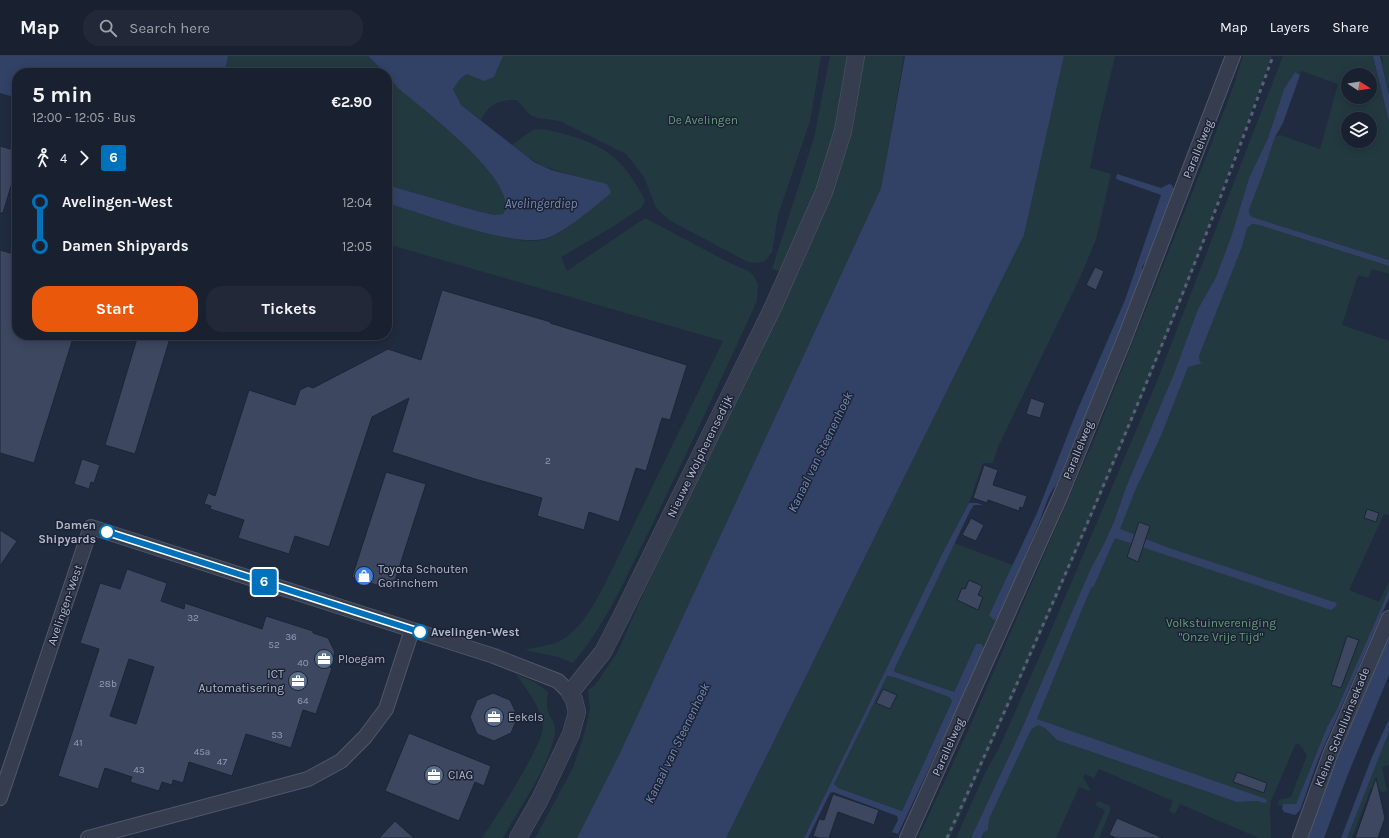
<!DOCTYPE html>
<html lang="en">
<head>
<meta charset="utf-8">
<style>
	body { margin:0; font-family:Karla,sans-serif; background:#222837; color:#f1f3f6; height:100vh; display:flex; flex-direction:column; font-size:15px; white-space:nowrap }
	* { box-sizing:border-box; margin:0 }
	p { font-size:13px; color:#9fa3aa }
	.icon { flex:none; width:22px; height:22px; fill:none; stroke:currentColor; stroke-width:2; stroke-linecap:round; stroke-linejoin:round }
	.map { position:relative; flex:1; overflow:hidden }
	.panel { position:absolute; left:12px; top:12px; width:380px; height:272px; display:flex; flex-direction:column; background:#19202f; border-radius:16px; box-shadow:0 2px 10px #0003,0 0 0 1px #373e4b }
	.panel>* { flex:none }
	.badge { padding:0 8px; border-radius:3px; font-size:14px; line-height:26px }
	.needle { width:26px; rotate:102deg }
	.buttons { position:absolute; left:1341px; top:12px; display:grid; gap:8px }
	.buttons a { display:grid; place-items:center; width:36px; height:36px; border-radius:50%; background:#19202f; box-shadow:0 2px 10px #0003,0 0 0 1px #373e4b; font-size:20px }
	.map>.badge { position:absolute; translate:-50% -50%; box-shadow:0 0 0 2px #fff }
	.legs { display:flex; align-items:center; gap:6px; height:44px; padding:0 20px; font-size:13px }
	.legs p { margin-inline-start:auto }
	.summary { display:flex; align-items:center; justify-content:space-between; height:68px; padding:0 20px }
	h1 { font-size:22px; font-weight:700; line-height:30px }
	.button { display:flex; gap:8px; margin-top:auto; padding:8px 20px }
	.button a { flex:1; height:46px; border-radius:16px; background:#ea580c; color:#fff; font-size:16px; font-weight:700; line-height:46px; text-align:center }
	.button a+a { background:#222837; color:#f1f3f6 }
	ul { padding:0 20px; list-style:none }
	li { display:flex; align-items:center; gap:14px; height:44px; font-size:15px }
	li i { display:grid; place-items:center; width:6px; height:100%; margin:0 5px; background:currentColor }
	li i::after { content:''; width:10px; height:10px; margin:-5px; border:3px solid; border-radius:50%; background:#19202f }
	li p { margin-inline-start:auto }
	li:first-child i { background:linear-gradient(#0000 50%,currentColor 0) }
	li:last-child i { background:linear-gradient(currentColor 50%,#0000 0) }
	header { display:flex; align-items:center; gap:24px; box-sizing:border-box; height:56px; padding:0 20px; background:#19202f; border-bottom:1px solid #373e4b }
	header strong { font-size:19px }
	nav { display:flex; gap:22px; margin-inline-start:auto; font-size:14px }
	.search { width:280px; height:36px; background:#222837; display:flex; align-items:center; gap:10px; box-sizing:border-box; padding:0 14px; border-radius:16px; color:#9fa3aa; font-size:15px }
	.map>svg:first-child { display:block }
	.green { fill:#233940; fill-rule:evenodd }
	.water { fill:#324166; fill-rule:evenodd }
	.building { fill:#3d4760; stroke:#1d2436; fill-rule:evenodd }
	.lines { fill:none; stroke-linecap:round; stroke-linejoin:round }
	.minor-casing { stroke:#51586a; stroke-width:16 }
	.tertiary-casing { stroke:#51586a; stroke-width:18 }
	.minor { stroke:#363d4f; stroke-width:14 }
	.tertiary { stroke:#363d4f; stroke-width:17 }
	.rail { stroke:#576077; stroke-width:3; stroke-dasharray:4 4; stroke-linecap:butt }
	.line-1-casing { stroke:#fff; stroke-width:9 }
	.line-1 { stroke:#0072bc; stroke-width:6 }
	.stop-1-dot { fill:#fff; stroke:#0072bc; stroke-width:2 }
	.labels { text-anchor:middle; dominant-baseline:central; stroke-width:3; stroke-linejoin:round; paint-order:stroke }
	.number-label { font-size:10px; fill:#959cb0 }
	.park-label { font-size:12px; fill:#669e7a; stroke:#1b2234 }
	.street-label { font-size:12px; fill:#b2b8ca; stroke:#1b2234 }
	.stop-label { font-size:12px; font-weight:bold; fill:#b2b8ca; stroke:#1b2234; text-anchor:end }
	.poi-label { font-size:12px; fill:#b2b8ca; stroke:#1b2234; text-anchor:start }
	.water-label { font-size:13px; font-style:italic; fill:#7689b5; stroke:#1b2234 }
</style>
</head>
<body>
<header>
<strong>Map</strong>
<div class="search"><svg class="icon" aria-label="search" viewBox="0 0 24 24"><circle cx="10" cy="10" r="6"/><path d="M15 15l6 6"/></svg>Search here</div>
<nav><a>Map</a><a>Layers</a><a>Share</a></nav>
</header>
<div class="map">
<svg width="1389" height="782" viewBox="0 0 1389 782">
	<rect width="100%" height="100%" fill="#212b3f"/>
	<path class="green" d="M228,0H368L385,17H225Z
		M428,0H821L810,65L778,159L772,197L765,205L758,207L748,206L669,164L656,152L644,121L626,98L560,65L538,62L530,59L517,44C500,43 488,48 481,64L461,49L453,33L461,22L466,19Z
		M830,0H852L831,98L782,213L777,215L772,213L814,82Z
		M863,0H904L881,132L619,699L577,782H535L573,712L585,675L590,653L588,634L595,629L617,597L646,532L813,176Z
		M1064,0H1115L1099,68L1090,112L1111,118L1096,183L1083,215L998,391L993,407H983L969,447L942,498L804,782H726L1024,179Z
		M1243,0H1272L1188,228L1114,409L1053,551L950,782H918L967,677L1096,379L1207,99L1234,29Z
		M1283,0H1373L1389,66V204L1251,161L1249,158V154L1262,120L1275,81L1280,79L1320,93L1338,28L1301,15L1300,19L1295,16L1284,33L1268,82L1249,122L1232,178L1216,221L1198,253L1173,320L1126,431L1115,463L1104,488L1091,512L1053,604L975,774L971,782H956L985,717L1000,690L1052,572L1155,330ZM1348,19H1370V41H1348ZM1348,63H1370V85H1348Z
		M1382,0H1389V39L1382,7L1383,6Z
		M387,19C405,43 526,126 503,158L494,159L477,155L387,129Z
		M534,73C547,73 558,76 571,80C611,92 625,107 645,144L642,151L614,170L561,201L567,215L645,162L726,205L750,216L754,220L758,228L757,245C722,321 687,398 650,473C626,521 607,567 573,607L558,601L525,594C535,591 548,590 558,586C581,575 592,551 604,530L723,285L387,188V147C423,156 518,195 549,182C572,172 589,152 609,139L593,125L545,111L522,98L512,89Z
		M1252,168L1259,169L1389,210V218L1372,213L1368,222L1358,219L1342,269L1389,285V459L1384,458L1349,534L1379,546L1389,525V534L1336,655L1327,671L1296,748H1283L1282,750L1278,748L1279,744L1291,741L1307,699L1300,689L1296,687L1271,745L1270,754L1271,782H1259L1180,748L1175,758L1169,755L1173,745L1099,713L1094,722L1085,718L1083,721L1090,733L1089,735L1079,731L1056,782H981L983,777L988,774L989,763L1031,674L1038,669L1046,672L1057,684L1237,746L1257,745L1264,747L1037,663L1091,532L1094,530L1135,435L1161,380L1188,310L1202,307L1200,306L1199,300L1242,191L1247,172Z
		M954,487L1013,509L989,559L998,563L985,593L976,588L954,636H951L895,616L894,614Z
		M516,618L536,627L548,636C547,644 546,651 549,658C552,665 556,668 555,677C548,714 520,750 503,782H482C494,765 542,690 543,672C543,653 526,633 516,618Z
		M887,620L894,621L949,641L952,645L902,755L838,732L834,728Z
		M1389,676V709L1382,711L1387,735L1382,736L1376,731L1371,732L1352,782H1347Z
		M1098,745L1110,750V755L1099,782H1093L1105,754L1095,749Z"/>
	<path class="water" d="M0,0H228L225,17H17V42L0,37Z
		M368,0H503L494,21L484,25L467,18L461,22L453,33L461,49L534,106L551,114L607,128L611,136L610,138C595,150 564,177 547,182C515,193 422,157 387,147V129L477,155L494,159L503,158C524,128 417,49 397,31L387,19V17H385Z
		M905,0H1064L1024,179L726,782H577L619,699L881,132Z
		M1373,0H1380L1389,39V66Z
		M1295,16L1300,19L1283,67L1275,81L1262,120L1249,154V158L1252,161L1389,204V210L1259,169L1252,168L1247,172L1242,191L1199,300L1200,306L1203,307L1188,311L1161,380L1135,435L1120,473L1169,492L1337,547L1335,551L1331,554L1115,482L1094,530L1091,532L1037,663L1266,743L1267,746L1264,747L1257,745L1237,746L1057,684L1045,672L1038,669L1031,674L989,763L988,774L983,777L981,782H971L1023,670L1091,512L1104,488L1115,463L1126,431L1173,320L1198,253L1216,221L1232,178L1249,122L1268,82L1284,33Z
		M1117,118L1161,132L1169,128L1172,129L1174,134L1151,197L1142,211V221L1120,277L1056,429C1046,442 1044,456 1037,471C1024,502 1011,533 998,563L994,564L989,559L1037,457L1077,355L1125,244L1161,139L1116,123Z
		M969,447H977L983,449H974L970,455L894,614L895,616L954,636L976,588H981L985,593L898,778L892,776L898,764L897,760L833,736L830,737L808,782H804L942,498ZM887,620L894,621L949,641L952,645L902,755L838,732L834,728Z
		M1389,534V542L1318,704L1300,754L1295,759L1284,756L1282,753L1283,748H1296L1327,671L1336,655Z
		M1389,580V619L1348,718L1324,782H1308L1321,741Z
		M1389,663V676L1347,782H1341L1372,701Z"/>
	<path class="building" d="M0,90L17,95V110L3,157H0Z
		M0,194L17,199V279H74L34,407L0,397Z
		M1095,211L1104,215L1096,234L1086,229Z
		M442,234L551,266L550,267L687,309L670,364L662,362L646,415L636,412L619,466L589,456L584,474L537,460L542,442L475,423L392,396L409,342L372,361L329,491L295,480L289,498L238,482L244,464L210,453L211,450L204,448L208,437L215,440L249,334L295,349L300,334L308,330L313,332L388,293L421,304Z
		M138,279H171L135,398L105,389Z
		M1031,342L1045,347L1040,362L1026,358Z
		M82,403L100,409L94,427L91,426L89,433L74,428Z
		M984,409L998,414L993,429L1027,440L1023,452L1020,451L1019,455L988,444L987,447L973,442Z
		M386,416L426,428L392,534L352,521Z
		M1367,453L1379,457L1376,466L1364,462Z
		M971,462L984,469L976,485L962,479Z
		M1139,466L1150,470L1138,506L1127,501Z
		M0,474L17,485L0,510Z
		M127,513L167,527L161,545L184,553L185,547L262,573L266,560L313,575V577L328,582L335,596L330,611L332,612L316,658L303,654L291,692L246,678L232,720L189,706L183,727L173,724L172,729L162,726L159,735L130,726L132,721L105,712L98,733L58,720L99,593L80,587L100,527L120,533ZM129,603L154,611L136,668L110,660Z
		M969,524L982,530L978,539L983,541L978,554L957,544L962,532L965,533Z
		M1347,580L1359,584L1341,632L1331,629Z
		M883,633L897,639L890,653L876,647Z
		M493,637L510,644L518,661L511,677L494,685L477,678L470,661L477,644Z
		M409,677L491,710L484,730L475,726L459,765L385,735Z
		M1237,716L1267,727L1264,737L1233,726Z
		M1376,722L1385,762L1378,782H1355Z
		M833,738L879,754L874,769L838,756L829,782H819L813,780L819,763L824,764Z
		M1117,762L1163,782H1116L1109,779Z
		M395,765L414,782H379Z"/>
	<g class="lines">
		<defs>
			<path id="minor" d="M0,742L91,471L494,600L558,625L570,637
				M88,782L308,723L341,705L365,681L386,653L412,574
				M907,782L1060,441L1124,284L1233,0
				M1300,782L1330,699L1389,562"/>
			<path id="tertiary" d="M518,782L540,743L571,678L577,656L574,644L570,637L603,596L622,559L774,249L824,136L843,75L856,0"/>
		</defs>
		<use href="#minor" class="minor-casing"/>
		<use href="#tertiary" class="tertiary-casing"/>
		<use href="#minor" class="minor"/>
		<use href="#tertiary" class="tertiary"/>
		<path class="rail" d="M947,782C1065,525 1177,266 1273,0"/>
	</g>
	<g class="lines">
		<defs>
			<path id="line-1" d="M107,476L420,576"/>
		</defs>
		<use href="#line-1" class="line-1-casing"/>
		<use href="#line-1" class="line-1"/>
	</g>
	<defs>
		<symbol id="shop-disc" viewBox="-11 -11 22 22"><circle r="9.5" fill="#3f7fe0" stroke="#1b2234"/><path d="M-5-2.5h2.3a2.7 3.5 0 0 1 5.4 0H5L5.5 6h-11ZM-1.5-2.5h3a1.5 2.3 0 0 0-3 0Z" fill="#fff"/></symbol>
		<symbol id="office-disc" viewBox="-11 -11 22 22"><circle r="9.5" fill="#5c6f8a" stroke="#1b2234"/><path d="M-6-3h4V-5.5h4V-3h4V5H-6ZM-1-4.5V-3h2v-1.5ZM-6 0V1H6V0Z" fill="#fff"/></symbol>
	</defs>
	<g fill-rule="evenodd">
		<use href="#shop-disc" x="353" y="509" width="22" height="22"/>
		<use href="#office-disc" x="313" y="592" width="22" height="22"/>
		<use href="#office-disc" x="287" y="614" width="22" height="22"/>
		<use href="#office-disc" x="483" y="650" width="22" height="22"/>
		<use href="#office-disc" x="423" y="708" width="22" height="22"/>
	</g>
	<g class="stop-1-dot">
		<circle cx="107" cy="476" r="7"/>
		<circle cx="420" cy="576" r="7"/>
	</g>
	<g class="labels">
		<g class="number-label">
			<text x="548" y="405">2</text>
			<text x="193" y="562">32</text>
			<text x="291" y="581">36</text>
			<text x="274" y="589">52</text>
			<text x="303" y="607">40</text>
			<text x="108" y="628">28b</text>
			<text x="303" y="645">64</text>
			<text x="277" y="679">53</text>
			<text x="78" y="687">41</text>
			<text x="202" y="696">45a</text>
			<text x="222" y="706">47</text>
			<text x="139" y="714">43</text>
		</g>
		<g class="park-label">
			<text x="703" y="64">De Avelingen</text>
			<text x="1221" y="567">Volkstuinvereniging<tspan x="1221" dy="14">"Onze Vrije Tijd"</tspan></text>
		</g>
		<g class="street-label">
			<text transform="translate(1198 93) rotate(-68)">Parallelweg</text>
			<text transform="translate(1078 394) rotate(-68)">Parallelweg</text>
			<text transform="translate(700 400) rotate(-64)">Nieuwe Wolpherensedijk</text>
			<text transform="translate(65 549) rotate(-71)">Avelingen-West</text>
			<text transform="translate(1342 671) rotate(-68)">Kleine Schelluinsekade</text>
			<text transform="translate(948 691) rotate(-66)">Parallelweg</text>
		</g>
		<g class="stop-label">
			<text x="96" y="469">Damen<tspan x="96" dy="14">Shipyards</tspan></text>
			<text x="431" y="576" text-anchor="start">Avelingen-West</text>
		</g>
		<g class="poi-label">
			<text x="378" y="513">Toyota Schouten<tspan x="378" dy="14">Gorinchem</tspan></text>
			<text x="338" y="603">Ploegam</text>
			<text x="284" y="618" text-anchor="end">ICT<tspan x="284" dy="14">Automatisering</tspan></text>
			<text x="508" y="661">Eekels</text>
			<text x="448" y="719">CIAG</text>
		</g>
		<g class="water-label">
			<text x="541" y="147">Avelingerdiep</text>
			<text transform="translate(820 396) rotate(-64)">Kanaal van Steenenhoek</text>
			<text transform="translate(677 687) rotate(-64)">Kanaal van Steenenhoek</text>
		</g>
	</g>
</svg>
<div class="buttons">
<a><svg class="needle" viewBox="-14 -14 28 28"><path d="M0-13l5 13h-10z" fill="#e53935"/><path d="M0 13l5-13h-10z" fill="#9fa3aa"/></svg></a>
<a><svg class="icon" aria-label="layers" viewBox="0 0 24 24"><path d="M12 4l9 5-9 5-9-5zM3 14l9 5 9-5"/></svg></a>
</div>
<b class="badge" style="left:264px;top:526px;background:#0072bc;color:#fff">6</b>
<section class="panel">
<div class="summary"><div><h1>5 min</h1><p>12:00 – 12:05 · Bus</p></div><b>€2.90</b></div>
<div class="legs"><svg class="icon" aria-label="walk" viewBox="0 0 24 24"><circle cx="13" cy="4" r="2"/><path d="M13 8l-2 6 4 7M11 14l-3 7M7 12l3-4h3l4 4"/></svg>4<svg class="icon" aria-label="forward" viewBox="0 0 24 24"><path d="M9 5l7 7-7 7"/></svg><b class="badge" style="background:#0072bc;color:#fff">6</b></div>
<ul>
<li><i style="color:#0072bc"></i><b>Avelingen-West</b><p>12:04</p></li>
<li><i style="color:#0072bc"></i><b>Damen Shipyards</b><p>12:05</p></li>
</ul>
<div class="button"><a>Start</a><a>Tickets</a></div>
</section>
</div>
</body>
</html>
